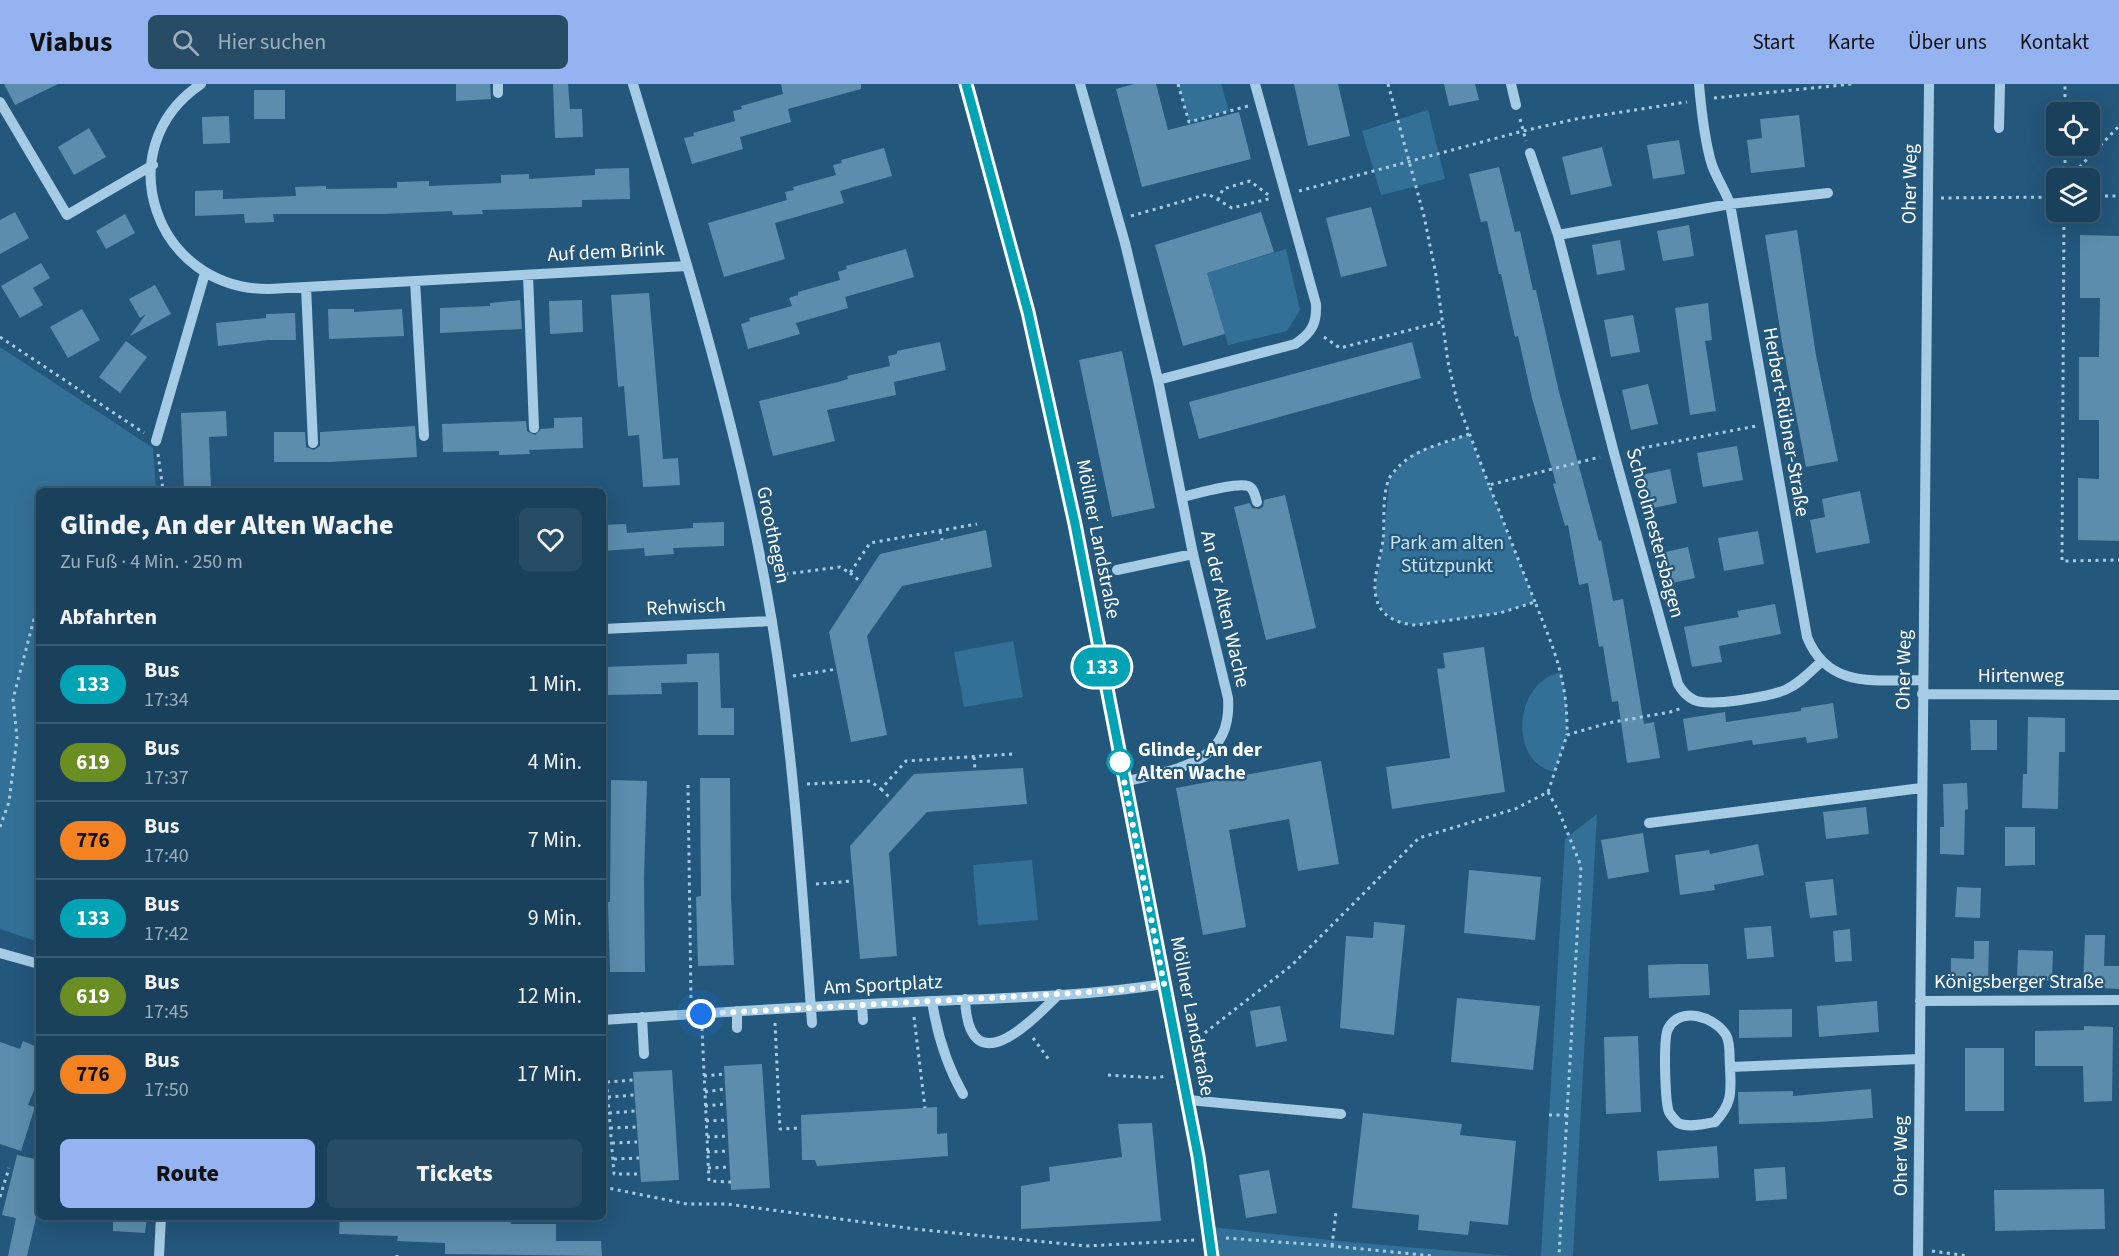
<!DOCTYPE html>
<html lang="de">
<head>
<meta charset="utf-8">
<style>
	body { margin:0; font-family:"Source Sans 3",sans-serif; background:#274c65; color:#f1f3f6; height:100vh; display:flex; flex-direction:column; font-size:22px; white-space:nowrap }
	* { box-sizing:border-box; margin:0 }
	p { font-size:20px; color:#9fafbb }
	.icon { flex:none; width:33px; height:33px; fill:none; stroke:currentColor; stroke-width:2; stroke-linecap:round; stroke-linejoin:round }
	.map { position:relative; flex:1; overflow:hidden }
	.side { position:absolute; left:36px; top:404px; width:570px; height:732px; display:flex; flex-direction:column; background:#1a415c; border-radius:9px; box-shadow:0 6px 24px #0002,0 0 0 2px #385a72 }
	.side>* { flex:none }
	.badge { padding:0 12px; border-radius:20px; font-size:21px; line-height:39px }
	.buttons { position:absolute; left:2046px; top:18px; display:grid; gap:12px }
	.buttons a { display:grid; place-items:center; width:54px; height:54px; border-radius:9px; background:#1a415c; box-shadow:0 6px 24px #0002,0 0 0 2px #385a72; font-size:30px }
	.you { position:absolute; width:30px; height:30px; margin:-15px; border:4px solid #fff; border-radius:50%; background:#1a73e8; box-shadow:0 0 0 9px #1a73e833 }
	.map>.badge { position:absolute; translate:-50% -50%; box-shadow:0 0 0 3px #fff }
	h2 { padding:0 24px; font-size:22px; line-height:54px }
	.round { display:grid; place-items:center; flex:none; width:63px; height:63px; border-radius:9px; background:#274c65 }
	.headline { display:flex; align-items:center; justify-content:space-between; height:102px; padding:0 24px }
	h1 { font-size:28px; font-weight:800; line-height:45px }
	.action { display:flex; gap:12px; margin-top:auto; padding:12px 24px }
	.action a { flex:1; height:69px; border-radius:9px; background:#95b2f1; color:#111; font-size:24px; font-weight:800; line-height:69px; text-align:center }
	.action a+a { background:#274c65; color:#f1f3f6 }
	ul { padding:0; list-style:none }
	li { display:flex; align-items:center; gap:18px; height:78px; padding:0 24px; border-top:2px solid #385a72 }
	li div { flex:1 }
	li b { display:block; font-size:22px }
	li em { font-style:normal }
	li .badge { min-width:66px; font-weight:700; text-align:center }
	header { display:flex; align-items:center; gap:36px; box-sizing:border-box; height:84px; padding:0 30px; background:#95b2f1; color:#111 }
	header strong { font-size:28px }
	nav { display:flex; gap:33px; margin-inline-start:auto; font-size:21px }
	.search { width:420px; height:54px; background:#274c65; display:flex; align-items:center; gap:15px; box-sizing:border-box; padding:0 21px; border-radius:9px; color:#9fafbb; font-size:22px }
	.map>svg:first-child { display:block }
	.green { fill:#337097 }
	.building { fill:#5c8dad }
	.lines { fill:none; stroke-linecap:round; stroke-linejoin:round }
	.path { stroke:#a6cce5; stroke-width:3; stroke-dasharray:3 4.5; stroke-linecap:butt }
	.minor { stroke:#a6cce5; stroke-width:10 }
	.major { stroke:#e6f3fd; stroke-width:15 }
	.line-casing { stroke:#fff; stroke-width:14 }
	.line { stroke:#00a3b4; stroke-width:9 }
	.walk { stroke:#fff; stroke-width:6; stroke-dasharray:0 10.8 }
	.stop-dot { fill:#fff; stroke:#00a3b4; stroke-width:3 }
	.labels { text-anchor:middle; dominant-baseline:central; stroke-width:4.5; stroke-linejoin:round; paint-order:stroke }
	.street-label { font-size:20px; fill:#fff; stroke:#23577b }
	.park-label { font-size:20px; fill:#c9e3f4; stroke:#23577b }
	.stop-label { font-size:20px; font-weight:bold; fill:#fff; stroke:#23577b; text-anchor:start }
</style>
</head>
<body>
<header>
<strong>Viabus</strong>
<div class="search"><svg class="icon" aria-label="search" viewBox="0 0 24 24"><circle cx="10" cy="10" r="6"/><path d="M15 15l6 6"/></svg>Hier suchen</div>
<nav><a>Start</a><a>Karte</a><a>Über uns</a><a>Kontakt</a></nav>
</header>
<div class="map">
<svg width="2119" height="1172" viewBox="0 0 2119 1172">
	<rect width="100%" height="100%" fill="#23577b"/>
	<path class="green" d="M1178,0H1221L1229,27L1189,38Z
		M1428,26L1445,95L1381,111L1362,47Z
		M1286,165L1300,226L1287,247L1228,261L1207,189Z
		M0,263L153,364L156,406H39V858L0,845Z
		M1469,350L1535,518L1500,529L1416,541L1397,538L1384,528L1375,507L1383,458L1390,393L1416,368Z
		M1013,557L1023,613L964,623L954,568Z
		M1561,588L1567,623V651L1555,688C1509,680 1512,599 1561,588Z
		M1597,730L1573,1172H1541L1565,755Z
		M1032,776L1038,836L978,841L973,781Z
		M1211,1143L1349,1158L1512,1172H1214Z"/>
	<path class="building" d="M4,0H58L15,21Z
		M456,0H490L491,15L456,17Z
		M553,0H568L570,25H582L583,53L555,54Z
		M781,0H861V5L788,25L791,38L740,53L743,65L692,80L684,54L694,52L693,49L735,37L733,27L742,25L741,22L783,10Z
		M1134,0H1156L1168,46L1239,28L1251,75L1142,103L1116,5Z
		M1294,0H1338L1350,52L1308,62Z
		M1444,0H1475L1479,16L1449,22Z
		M254,6H285V35H254Z
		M1799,31L1805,83L1751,89L1747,56L1762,54L1760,35Z
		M229,32L230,59L203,60L202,33Z
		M89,44L106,73L74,91L58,63Z
		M1679,56L1685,90L1653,95L1647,61Z
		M1602,63L1612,102L1571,111L1562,73Z
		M884,64L892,92L840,107L844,119L775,139L785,175L724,193L708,139L787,116L785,108L794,106L793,103L836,91L833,81L842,79L841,76Z
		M1499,83L1515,148L1520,147L1533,206H1536L1559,308L1599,457L1601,456L1613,517L1623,515L1644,640L1654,638L1660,674L1627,679L1618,617L1612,618L1603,562L1599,563L1588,499L1579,501L1568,441L1565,442L1553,400L1556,399L1532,314L1518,252L1515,253L1501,190H1499L1487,137L1481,138L1469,90Z
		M629,84L630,115L582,116V123L482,126L483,130L453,131L452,127L383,130H273L274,138L245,139L244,130L195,132V107L223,106V115L296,112L295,103L326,102V105L397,104V98L429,97V102L501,99V91L529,90V95L595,91V85Z
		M1371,123L1387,182L1341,193L1326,134Z
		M15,128L29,154L0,170V136Z
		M1261,128L1274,168L1207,189L1225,250L1183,262L1155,161Z
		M125,130L135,149L106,165L96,147Z
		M1689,141L1694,172L1663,177L1657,147Z
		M1797,146L1816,271L1838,377L1806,383L1782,258L1765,151Z
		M2080,151L2119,152V457L2078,456V394L2099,395V336H2079V273H2099L2100,214H2080Z
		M1620,156L1625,186L1597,191L1592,161Z
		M906,165L914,193L845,213L848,224L796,239L800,250L748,265L741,240L750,237L749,234L792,222L789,214L798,211V208L840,196L838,188L847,185L846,182Z
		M41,179L50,194L33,204L43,221L20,234L1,202Z
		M155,201L171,230L130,252L146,230L140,234L129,215Z
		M649,209L663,375L678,374L680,401L643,403L639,351L628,352L624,302L618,303L611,211Z
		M520,216L522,245L440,249V224L490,222V219Z
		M582,216L583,248L550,250L549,217Z
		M1708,219L1712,256L1705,257L1716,327L1690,331L1675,224Z
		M82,225L100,256L68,274L50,243Z
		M328,225H354V228L402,225L404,252L329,255Z
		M295,229L296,256H268L218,262L216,239L266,234V230Z
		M1633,231L1640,268L1611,273L1604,236Z
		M126,257L147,273L120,309L99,293Z
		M940,258L946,286L894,298L896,311L827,326L835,357L773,372L759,317L838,298L848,295L847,292L890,282L888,272L897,270V267Z
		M1412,258L1421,294L1199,355L1189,318Z
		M1122,267L1155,424L1112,433L1079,276Z
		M1648,300L1658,340L1631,346L1622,306Z
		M226,327L227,352L209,353L211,406H184L181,329Z
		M582,333L583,364L529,366L530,370L499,371V367L443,368L442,340L526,337L527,347L535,351L541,345L554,344V334Z
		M415,342L417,373L329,378H274V348H305L306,363L314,366L320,362V348Z
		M1737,362L1743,396L1703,403L1697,369Z
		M1670,385L1677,419L1648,425L1641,391Z
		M1860,407L1870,459L1816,469L1810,436L1825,433L1822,415Z
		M1285,411L1316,544L1266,556L1234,423L1250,419L1252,424L1259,425L1263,423L1264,416Z
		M724,438V462L673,464L674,470L645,472L644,464L603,467V441L626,440L627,449L693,444V439Z
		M986,446L992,483L902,502L867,552L887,651L851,658L829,548L880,470Z
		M1758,447L1764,480L1724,487L1718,454Z
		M1688,463L1695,494L1668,500L1661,469Z
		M1775,520L1781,550L1719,562L1722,578L1692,583L1684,543L1739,533L1737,527Z
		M1484,563L1505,708L1392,725L1386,683L1450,674L1437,585L1445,584L1443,569Z
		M719,569L721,624H734V651H698V598L661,599L662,610L603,611V583L687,580V570Z
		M1833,619L1838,654L1807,659L1806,653L1753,661L1752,656L1688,667L1683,635L1725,628L1726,638L1801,627V624Z
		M2028,633L2065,634V668H2059L2058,725L2022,724L2023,690H2027Z
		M1970,636H1997V666H1971Z
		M1321,677L1339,780L1298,787L1289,735L1229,746L1246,843L1203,851L1176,704Z
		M1023,684L1027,720L927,728L889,769L897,872L860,875L850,762L914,690Z
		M700,694H730L731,812L734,881L698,882L696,813L701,812Z
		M611,696L647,697L644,793L645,888H610L608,818H610Z
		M1967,699L1968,725L1965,726L1964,771L1940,770V743H1944L1943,700Z
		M1866,723L1869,750L1826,755L1823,728Z
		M2005,743H2035V781L2005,782Z
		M1643,749L1649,788L1608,795L1601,756Z
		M1758,760L1764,791L1714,801L1715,806L1680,811L1675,771L1709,766L1710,770Z
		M1469,786L1541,793L1535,856L1464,849Z
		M1833,795L1837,831L1810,834L1805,798Z
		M1957,803L1981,804L1980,834L1955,833Z
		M1374,838L1405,841L1394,951L1340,944L1346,852L1373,854Z
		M1771,842L1774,873L1747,875L1744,844Z
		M1850,845L1852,877L1835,878L1833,847Z
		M2085,851H2105L2104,882H2119V905L2083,903Z
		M1974,857H1989L1988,899L1951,898V874L1974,875Z
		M2018,866L2053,867L2052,897L2017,895Z
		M1679,880H1708L1710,911L1649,914L1648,881Z
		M1457,914L1540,922L1533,986L1451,978Z
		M1877,917L1879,948L1819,953L1817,922Z
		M1280,922L1287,957L1256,963L1250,927Z
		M1792,925V953L1739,954V926Z
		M2084,942L2113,943L2112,1017L2084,1018L2083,982H2035V947L2084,946Z
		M1638,952L1641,1028L1606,1030L1604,953Z
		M23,957L39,964V994L28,1021L35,1023L21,1067L0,1060V958L20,965Z
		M1965,964H2004V1027H1965Z
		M762,980L770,1104L731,1106L724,982Z
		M672,986L679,1096L641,1098L633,988Z
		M1871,1005L1873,1034L1819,1038L1739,1040L1738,1008L1793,1007V1012Z
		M937,1023V1050L947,1049L948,1072L817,1082L815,1076H802L801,1031Z
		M1363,1029L1462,1040L1460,1051L1516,1057L1508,1141L1470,1137L1468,1151L1418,1146L1419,1131L1352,1124Z
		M1152,1039L1161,1137L1021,1145V1102L1050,1097L1049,1083L1122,1073L1118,1040Z
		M1717,1062L1719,1094L1659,1097L1657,1067Z
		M17,1071L39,1076V1121L27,1172H8L16,1134L2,1131Z
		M1785,1083L1787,1115L1756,1117L1754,1085Z
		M1269,1086L1277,1129L1246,1134L1239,1091Z
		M2104,1105L2105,1145L1995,1147L1994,1106Z
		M113,1132H147L145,1149L113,1147Z
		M340,1132H468V1138L510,1136L511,1140H556V1157H601L602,1172L445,1170V1159L397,1157L398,1152L339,1150Z"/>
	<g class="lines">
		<path class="path" d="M1178,0L1189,38L1248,22
			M1388,0L1424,132L1436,191L1448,278L1457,317L1489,401
			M1714,14L1852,0
			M2065,28V0
			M1520,35L1526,57
			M2065,94V62
			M2069,94L2119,42
			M1299,107L1523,47L1576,35L1687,18
			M2090,112H2119
			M1941,114L2056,113
			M1218,116L1223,105L1250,97L1271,113
			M2064,128L2062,477L2119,476
			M1131,132L1208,110L1232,124L1272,114
			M0,253L144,349
			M1324,253L1340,264L1441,238
			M1469,350C1443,360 1411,365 1393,389C1390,392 1388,396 1387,401C1382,419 1385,438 1383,456C1381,472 1374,490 1375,506C1375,510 1377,516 1378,520C1385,535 1401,540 1416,541L1500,529L1535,518C1555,568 1568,597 1567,651
			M1627,367L1756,342
			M158,370L163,406
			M940,447L942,456
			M850,489L861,498
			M778,491L840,483L850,489L870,459L977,440
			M1535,518L1489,401L1600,373
			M793,592L837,585
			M974,673L975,686
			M807,700L870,697L881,705L906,677L1013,670
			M688,701L691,917
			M881,705L891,715
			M1548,708L1560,730L1581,782L1559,1172
			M0,743L9,718L17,654L13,615L39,516
			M816,800L853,797
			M914,933L925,1024
			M775,939L780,1045L801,1044
			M702,944L709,1097L731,1098
			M603,953L614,1090H640
			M1033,954L1050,977
			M1193,958L1292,881L1419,754L1515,725L1548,708L1567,651L1608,639L1670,628L1682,624
			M1108,991L1156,994L1166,992
			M704,992L724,990
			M607,998L634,996
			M705,1008L725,1005
			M608,1013L635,1011
			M705,1022L726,1020
			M609,1029L636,1027
			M1549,1031H1567
			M706,1037L727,1036
			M610,1044L637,1043
			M707,1053L728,1052
			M612,1059L637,1058
			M707,1068L729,1067
			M614,1075L639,1074
			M708,1084L730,1083
			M603,1103L687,1120H727L915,1145L1086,1162L1195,1156
			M0,1113L9,1084
			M1226,1154L1332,1162L1433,1172
			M1332,1162L1336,1128
			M1932,1167L1968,1172
			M397,1172V1171"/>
		<path class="minor" d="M201,0C106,64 155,206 269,205L687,182
			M498,0V9
			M633,0C682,163 733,326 764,493C792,640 801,790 812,939
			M1080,0L1125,159L1158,296L1193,470L1228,614C1233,681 1175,685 1124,698
			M1511,0L1516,21
			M1699,0C1701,23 1705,59 1712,81C1717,95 1725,106 1730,120L1807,553C1828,605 1875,596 1922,596
			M0,18L67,131L153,81
			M1999,44L2000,0
			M1530,69L1558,151L1614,369L1678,600C1682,607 1686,612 1694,616C1710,623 1768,613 1785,606C1799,600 1810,588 1821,578
			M1558,151L1730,120L1828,109
			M528,191L534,344
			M415,197L424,352
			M306,203L313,359
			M1158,296L1295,260C1312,249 1317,239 1316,220L1255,0
			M156,357L205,189
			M1182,413C1195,410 1237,398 1248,402C1254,404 1255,412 1257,418
			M1117,486L1193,470
			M603,545L772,537
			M1922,610L2119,611
			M1649,739L1921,704
			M0,869L39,880
			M965,915C969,1001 1029,940 1059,910
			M932,917C937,950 946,980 963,1010
			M1920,917L2119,916
			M862,920L863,936
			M737,927V944
			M642,933L644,970
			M603,936C706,929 810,922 913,918C997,914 1082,913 1164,900
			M1730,983C1731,1007 1733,1019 1715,1038C1705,1040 1688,1044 1678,1039C1676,1037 1670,1030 1669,1028C1665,1018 1663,954 1668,945C1680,921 1715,933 1726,951C1731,959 1729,974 1730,983L1919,975
			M1188,1016L1341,1030
			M159,1172L161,1132
			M1918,1172L1929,0"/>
		<path class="major" d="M966,0L1028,228L1075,440L1198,1072L1212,1172"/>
	</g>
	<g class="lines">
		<defs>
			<path id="line" d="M966,0L1028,228L1075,440L1198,1072L1212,1172"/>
		</defs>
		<use href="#line" class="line-casing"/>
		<use href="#line" class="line"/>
		<path class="walk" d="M701,930L1059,910L1134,905L1164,900L1120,676V678"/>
	</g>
	<circle class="stop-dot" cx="1120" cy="678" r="12"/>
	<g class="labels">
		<g class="street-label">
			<text transform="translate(1910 100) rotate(-89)">Oher Weg</text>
			<text transform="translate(606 168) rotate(-3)">Auf dem Brink</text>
			<text transform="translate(1786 338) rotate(80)">Herbert-Rübner-Straße</text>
			<text transform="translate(1655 449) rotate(75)">Schoolmestersbagen</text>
			<text transform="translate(773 451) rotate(78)">Groothegen</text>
			<text transform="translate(1098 455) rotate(79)">Möllner Landstraße</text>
			<text transform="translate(686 523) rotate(-3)">Rehwisch</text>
			<text transform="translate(1225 525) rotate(77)">An der Alten Wache</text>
			<text transform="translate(1904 586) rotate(-89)">Oher Weg</text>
			<text x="2021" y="592">Hirtenweg</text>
			<text x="2019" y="898">Königsberger Straße</text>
			<text transform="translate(883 901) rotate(-3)">Am Sportplatz</text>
			<text transform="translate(1192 932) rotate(79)">Möllner Landstraße</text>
			<text transform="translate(1901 1072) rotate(-90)">Oher Weg</text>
		</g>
		<g class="park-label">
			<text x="1447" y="459">Park am alten<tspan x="1447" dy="23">Stützpunkt</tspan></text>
		</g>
		<g class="stop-label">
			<text x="1138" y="666">Glinde, An der<tspan x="1138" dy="23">Alten Wache</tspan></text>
		</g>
	</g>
</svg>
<div class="buttons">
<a><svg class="icon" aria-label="locate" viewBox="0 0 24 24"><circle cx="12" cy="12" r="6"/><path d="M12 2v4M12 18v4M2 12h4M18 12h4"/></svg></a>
<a><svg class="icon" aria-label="layers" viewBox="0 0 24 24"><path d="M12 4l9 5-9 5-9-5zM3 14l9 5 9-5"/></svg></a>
</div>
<div class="you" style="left:701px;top:930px"></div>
<b class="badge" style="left:1102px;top:583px;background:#00a3b4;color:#fff">133</b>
<section class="side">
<div class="headline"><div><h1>Glinde, An der Alten Wache</h1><p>Zu Fuß · 4 Min. · 250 m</p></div><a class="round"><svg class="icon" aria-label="heart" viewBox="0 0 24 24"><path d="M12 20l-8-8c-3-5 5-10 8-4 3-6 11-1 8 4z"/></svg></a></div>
<h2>Abfahrten</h2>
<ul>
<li><span class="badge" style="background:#00a3b4;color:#fff">133</span><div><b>Bus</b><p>17:34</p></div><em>1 Min.</em></li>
<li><span class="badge" style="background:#6b8e23;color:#fff">619</span><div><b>Bus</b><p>17:37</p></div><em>4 Min.</em></li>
<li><span class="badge" style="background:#f58220;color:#111">776</span><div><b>Bus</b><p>17:40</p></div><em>7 Min.</em></li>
<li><span class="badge" style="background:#00a3b4;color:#fff">133</span><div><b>Bus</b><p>17:42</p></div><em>9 Min.</em></li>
<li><span class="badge" style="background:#6b8e23;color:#fff">619</span><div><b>Bus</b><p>17:45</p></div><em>12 Min.</em></li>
<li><span class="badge" style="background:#f58220;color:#111">776</span><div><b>Bus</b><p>17:50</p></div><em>17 Min.</em></li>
</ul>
<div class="action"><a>Route</a><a>Tickets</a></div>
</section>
</div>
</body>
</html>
